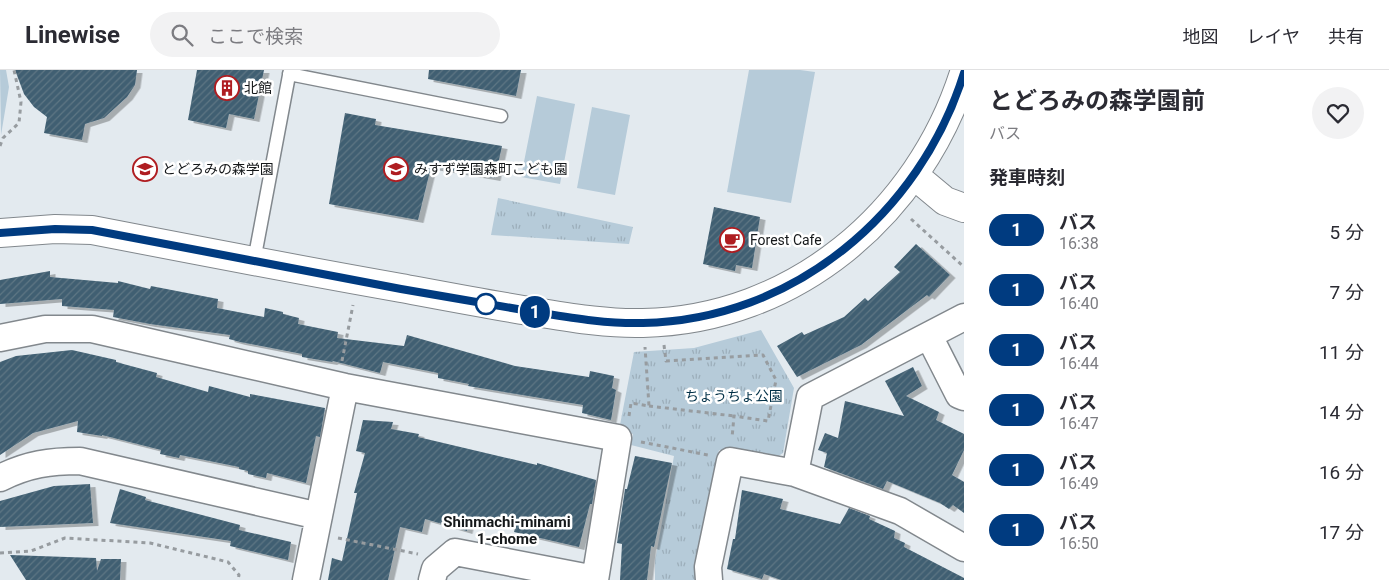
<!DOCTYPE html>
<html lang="ja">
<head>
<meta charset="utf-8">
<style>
	body { margin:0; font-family:Roboto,"Noto Sans JP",sans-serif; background:#f2f2f3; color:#2b2b33; height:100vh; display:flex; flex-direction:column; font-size:19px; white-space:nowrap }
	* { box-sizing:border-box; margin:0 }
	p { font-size:16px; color:#7c7c81 }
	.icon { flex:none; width:28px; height:28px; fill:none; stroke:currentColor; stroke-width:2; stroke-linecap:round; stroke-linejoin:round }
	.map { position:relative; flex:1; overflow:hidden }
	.sheet { display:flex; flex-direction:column; background:#fff; width:425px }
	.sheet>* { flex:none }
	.badge { padding:0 10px; border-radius:16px; font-size:18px; line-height:32px }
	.map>.badge { position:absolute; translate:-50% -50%; box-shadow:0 0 0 2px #fff }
	h2 { padding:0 25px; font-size:19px; line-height:45px }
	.round { display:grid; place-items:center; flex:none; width:52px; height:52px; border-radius:26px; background:#f2f2f3 }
	.head { display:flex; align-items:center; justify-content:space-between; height:85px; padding:0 25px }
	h1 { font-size:24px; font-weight:700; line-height:38px }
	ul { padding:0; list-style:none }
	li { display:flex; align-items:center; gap:15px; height:60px; padding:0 25px }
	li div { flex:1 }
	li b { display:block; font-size:19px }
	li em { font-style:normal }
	li .badge { min-width:55px; font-weight:700; text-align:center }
	header { display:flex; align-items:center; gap:30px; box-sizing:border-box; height:70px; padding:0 25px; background:#fff; border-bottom:1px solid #e1e1e2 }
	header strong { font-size:24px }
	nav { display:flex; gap:28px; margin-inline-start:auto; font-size:18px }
	.search { width:350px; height:45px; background:#f2f2f3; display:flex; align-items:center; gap:12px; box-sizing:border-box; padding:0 18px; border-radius:28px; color:#7c7c81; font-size:19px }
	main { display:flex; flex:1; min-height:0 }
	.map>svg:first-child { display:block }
	.park { fill:url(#park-tufts) }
	.garden { fill:#b6cbd9 }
	.building { fill:url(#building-hatch); filter:url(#shadow) }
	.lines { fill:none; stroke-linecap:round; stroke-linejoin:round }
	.service-casing { stroke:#82888d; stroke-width:15 }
	.minor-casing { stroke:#82888d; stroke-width:29 }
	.tertiary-casing { stroke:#82888d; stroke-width:30 }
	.path { stroke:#979ca0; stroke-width:3; stroke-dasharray:4 4; stroke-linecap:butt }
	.service { stroke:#fff; stroke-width:12 }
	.minor { stroke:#fff; stroke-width:26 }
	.tertiary { stroke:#fff; stroke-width:28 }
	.line-casing { stroke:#fff; stroke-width:11 }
	.line { stroke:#003b80; stroke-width:8 }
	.stop-dot { fill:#fff; stroke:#003b80; stroke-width:2.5 }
	.labels { text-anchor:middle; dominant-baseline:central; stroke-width:5; stroke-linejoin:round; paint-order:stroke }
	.poi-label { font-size:14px; fill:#15181a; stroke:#fff; text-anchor:start }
	.park-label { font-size:14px; fill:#013047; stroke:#fff }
	.neighbourhood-label { font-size:15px; font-weight:bold; fill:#15181a; stroke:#fff }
</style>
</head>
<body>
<header>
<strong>Linewise</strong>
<div class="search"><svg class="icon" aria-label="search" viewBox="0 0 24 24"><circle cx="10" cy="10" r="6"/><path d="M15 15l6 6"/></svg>ここで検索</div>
<nav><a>地図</a><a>レイヤ</a><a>共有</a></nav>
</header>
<main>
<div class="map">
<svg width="964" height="510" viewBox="0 0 964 510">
	<defs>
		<pattern id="park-tufts" width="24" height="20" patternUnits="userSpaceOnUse" patternTransform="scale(1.25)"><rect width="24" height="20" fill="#b6cbd9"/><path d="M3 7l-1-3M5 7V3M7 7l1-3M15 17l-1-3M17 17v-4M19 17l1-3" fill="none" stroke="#9caeba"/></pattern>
		<pattern id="building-hatch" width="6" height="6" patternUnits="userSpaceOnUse" patternTransform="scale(1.25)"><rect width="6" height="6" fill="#405f72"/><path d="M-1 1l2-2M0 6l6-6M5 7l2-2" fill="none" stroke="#5e7684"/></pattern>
		<filter id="shadow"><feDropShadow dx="5.5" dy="3" stdDeviation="0" flood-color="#0004"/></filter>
	</defs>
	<rect width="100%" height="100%" fill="#e3eaef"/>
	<path class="park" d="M498,128L633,157L629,174L491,165Z
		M761,260L794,318L783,383L771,391L719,380L696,496L697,510H655V491L674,386L631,375L633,364L619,360L634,282L694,278Z"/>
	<path class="garden" d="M0,0H6L9,17L1,65Z
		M749,0H800L815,2L791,133L727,122Z
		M537,26L575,34L560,114L521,107Z
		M592,37L630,45L615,125L577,118Z"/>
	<path class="building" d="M15,0H137L135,15L127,27L104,48L85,54L82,70L44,63L47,47L34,37L24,24Z
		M197,0H264L254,49L229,44L226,58L188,50Z
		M429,0H521L516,26L428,9Z
		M345,43L376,49L375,55L502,76L495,108L431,97L418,150L329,134Z
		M714,137L760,147L752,198L736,195L735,201L703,194Z
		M916,174L950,205L929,227L927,225L861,275L797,307L777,276L802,262L804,265L844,247L865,228L868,231L900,202L894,197Z
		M50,201V207L118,213V211L150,219L151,216L218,229L217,238L264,247L265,238L283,242V244L299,248L298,254L338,262L337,268L404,276L407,265L515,296L589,307L590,301L614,306L612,318L616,320L611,350L582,343L583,335L468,316L469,314L438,308V303L383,292L380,303L333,291L332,292L302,287V284L240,272L229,269L230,265L150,254L113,247L114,240L62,236V229L0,234V210Z
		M72,280L116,290V292L157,303L156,307L208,322L209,316L250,327V324L325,338L320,367L316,366L306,413L267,403L266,408L248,404V401L239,399V397L180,385L179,388L160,384L161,380L102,365V366L77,362L78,351L33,363L0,385V292L16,286Z
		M913,297L922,316L906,326L939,342L936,350L964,364V380L952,405L964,412V443L953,435L949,439L940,433L887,411L883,419L824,397L827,383L818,380L825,363L838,368L845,331L904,346L885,311Z
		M363,350L393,352L391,359L419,364L418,367L537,395V393L596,410L592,434H590L579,477L514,462L515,458L470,447L467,461L425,449L422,462L400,457L388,510H328L332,488L342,491L357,423H354L365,383L356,381Z
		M635,386L672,393L654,477L651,476L647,510H620L622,474L617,473L625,419H627Z
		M90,414L93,453L0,457V431L54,416Z
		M120,419L146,427L145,430L240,455L239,460L291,472L288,490L230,476L231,471L110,453Z
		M742,420L783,429L780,439L840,454L849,438L870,446L869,449L895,461L894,468L905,473L904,477L964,508V510H781L764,504L762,509L727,499L733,469H735Z
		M10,485L96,488L97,501L101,489H121L120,510H26Z"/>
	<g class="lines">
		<defs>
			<path id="service" d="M289,4L501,46
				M254,191L290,0"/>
			<path id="minor" d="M929,266L959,325L964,327
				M0,268L45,259H92L345,317L618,368L595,510
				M795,403L810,327L964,247
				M0,408C28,394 50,391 80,391L319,446
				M306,510L345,317
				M432,510L435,499L455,482L595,509
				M709,510L708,497L730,391L795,403L900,441L964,478"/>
			<path id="tertiary" d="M915,106L945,131L964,138
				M0,163L55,159L92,160C195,180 298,200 401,218C444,226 486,234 529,241C567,247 604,254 643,253C794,250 919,144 964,3"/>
		</defs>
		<use href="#service" class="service-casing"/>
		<use href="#minor" class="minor-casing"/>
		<use href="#tertiary" class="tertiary-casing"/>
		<path class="path" d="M0,76L3,68L19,53L21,32L14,0
			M911,149L964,197
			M664,275L666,291L763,285L776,310L768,351L734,346L732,368
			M342,291L353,235
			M649,336L734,346
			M629,346L631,333L649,336L645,277
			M641,372L708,385
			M338,468L418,484
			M0,483L31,481L65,468L150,473L228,492L239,505L238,510"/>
		<use href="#service" class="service"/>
		<use href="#minor" class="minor"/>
		<use href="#tertiary" class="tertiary"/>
	</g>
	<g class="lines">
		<defs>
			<path id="line" d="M0,163L55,159L92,160C195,179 298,200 401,219C444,226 486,234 529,241C567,247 604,254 643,253C793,250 920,144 964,3"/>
		</defs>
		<use href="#line" class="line-casing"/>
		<use href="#line" class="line"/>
	</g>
	<defs>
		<symbol id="building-ring" viewBox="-11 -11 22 22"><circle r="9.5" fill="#fff" stroke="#af1d21" stroke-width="1.5"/><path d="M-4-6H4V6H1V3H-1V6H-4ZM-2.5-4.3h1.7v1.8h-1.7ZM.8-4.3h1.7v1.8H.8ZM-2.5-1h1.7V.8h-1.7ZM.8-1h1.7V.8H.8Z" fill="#af1d21"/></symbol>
		<symbol id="school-ring" viewBox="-11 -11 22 22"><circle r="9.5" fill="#fff" stroke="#af1d21" stroke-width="1.5"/><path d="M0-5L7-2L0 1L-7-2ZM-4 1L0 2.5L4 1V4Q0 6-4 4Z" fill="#af1d21"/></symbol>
		<symbol id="cafe-ring" viewBox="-11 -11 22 22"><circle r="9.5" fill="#fff" stroke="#af1d21" stroke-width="1.5"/><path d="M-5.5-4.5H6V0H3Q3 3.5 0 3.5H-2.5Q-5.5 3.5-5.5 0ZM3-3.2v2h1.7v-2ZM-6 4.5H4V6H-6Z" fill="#af1d21"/></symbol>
	</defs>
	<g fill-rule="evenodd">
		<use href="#building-ring" x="213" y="4" width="28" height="28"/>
		<use href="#school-ring" x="131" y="85" width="28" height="28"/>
		<use href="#school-ring" x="382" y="85" width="28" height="28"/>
		<use href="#cafe-ring" x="718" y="156" width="28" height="28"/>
	</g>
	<circle class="stop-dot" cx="486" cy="234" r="10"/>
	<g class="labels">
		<g class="poi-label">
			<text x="244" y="18">北館</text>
			<text x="162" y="99">とどろみの森学園</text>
			<text x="414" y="99">みすず学園森町こども園</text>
			<text x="750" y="170">Forest Cafe</text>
		</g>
		<g class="park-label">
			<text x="734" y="326">ちょうちょ公園</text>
		</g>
		<g class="neighbourhood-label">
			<text x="507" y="452">Shinmachi-minami<tspan x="507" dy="17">1-chome</tspan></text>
		</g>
	</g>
</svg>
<b class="badge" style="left:535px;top:242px;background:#003b80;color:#fff">1</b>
</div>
<section class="sheet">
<div class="head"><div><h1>とどろみの森学園前</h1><p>バス</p></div><a class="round"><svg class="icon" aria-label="heart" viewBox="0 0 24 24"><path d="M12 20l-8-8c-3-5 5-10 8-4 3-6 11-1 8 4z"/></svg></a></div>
<h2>発車時刻</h2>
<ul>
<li><span class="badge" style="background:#003b80;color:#fff">1</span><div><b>バス</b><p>16:38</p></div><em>5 分</em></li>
<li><span class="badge" style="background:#003b80;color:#fff">1</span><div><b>バス</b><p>16:40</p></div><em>7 分</em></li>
<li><span class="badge" style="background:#003b80;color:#fff">1</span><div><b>バス</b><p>16:44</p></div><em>11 分</em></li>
<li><span class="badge" style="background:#003b80;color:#fff">1</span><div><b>バス</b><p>16:47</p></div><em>14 分</em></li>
<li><span class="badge" style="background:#003b80;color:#fff">1</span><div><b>バス</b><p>16:49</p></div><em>16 分</em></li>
<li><span class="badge" style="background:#003b80;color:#fff">1</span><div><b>バス</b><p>16:50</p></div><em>17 分</em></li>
</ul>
</section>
</main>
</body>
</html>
